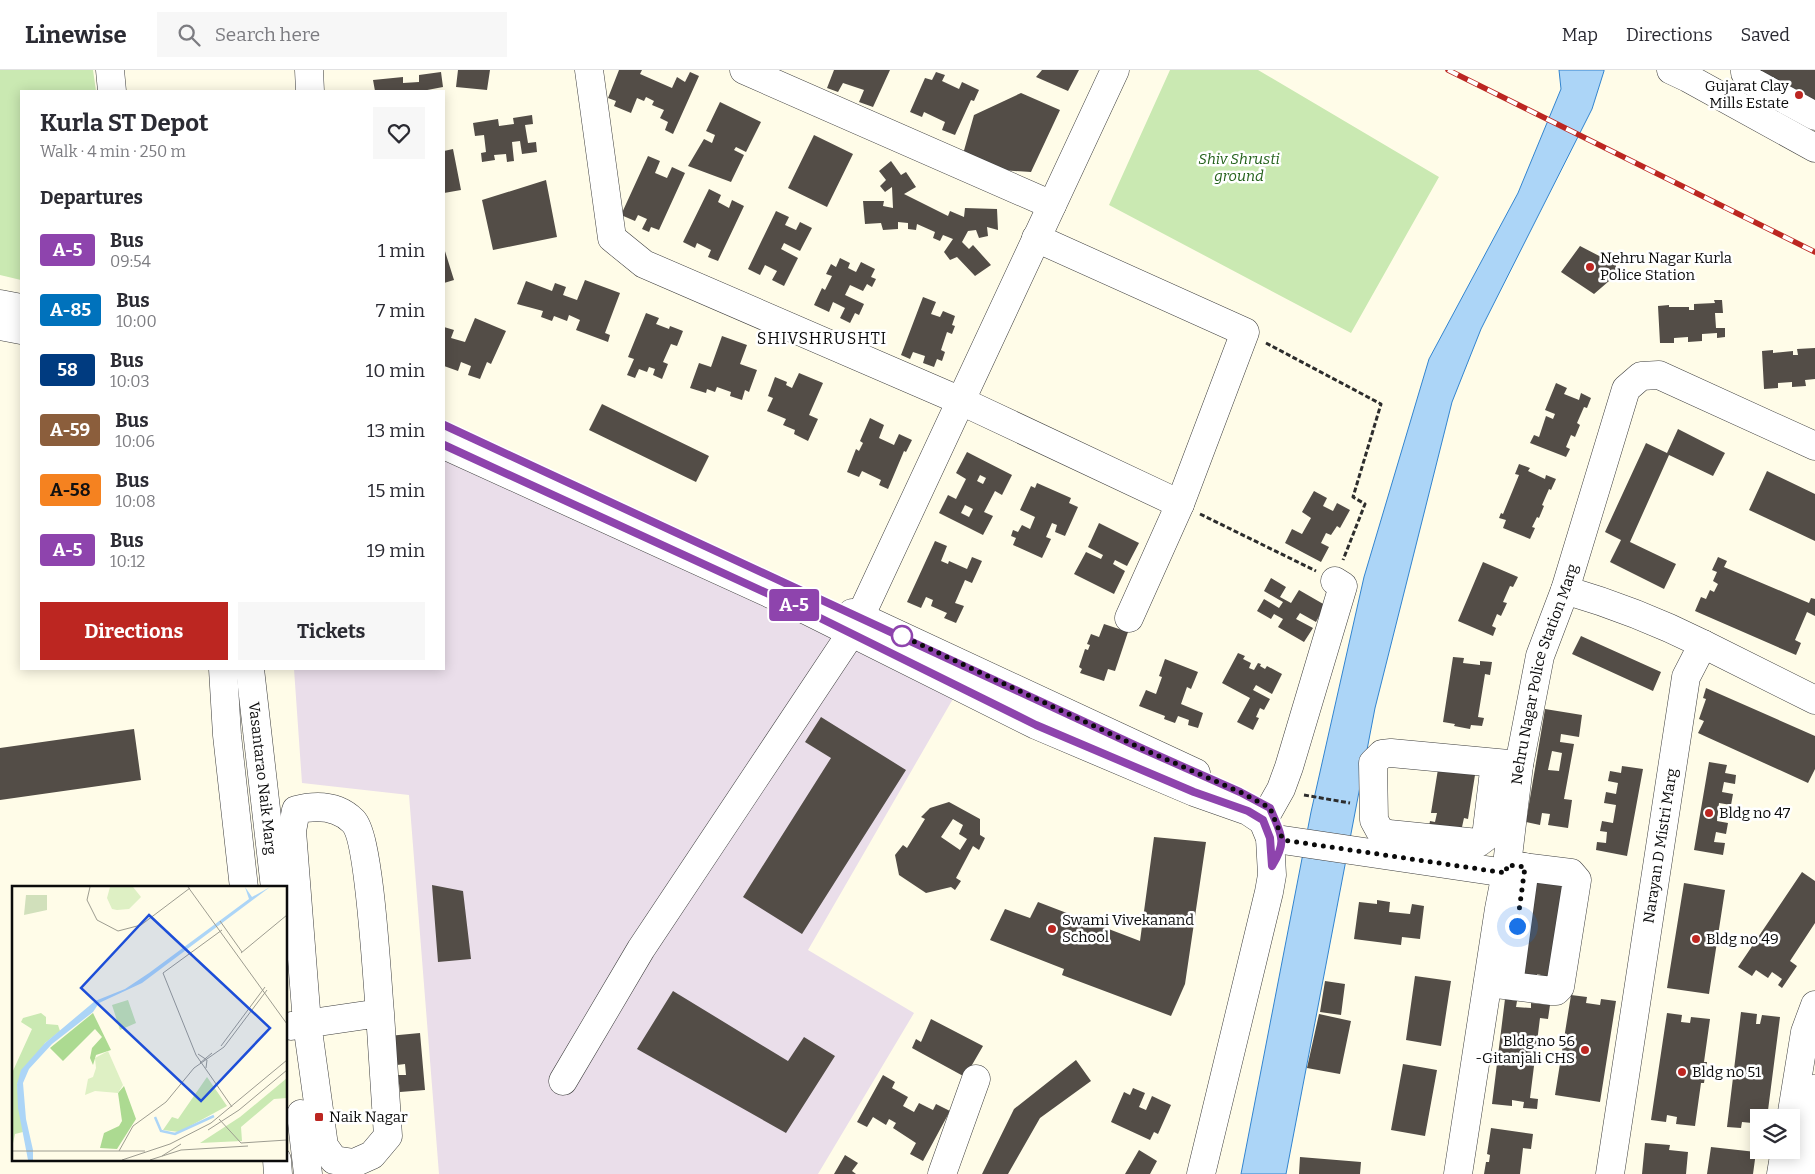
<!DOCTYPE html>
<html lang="en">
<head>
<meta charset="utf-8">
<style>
	body { margin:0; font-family:Bitter,serif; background:#f7f7f7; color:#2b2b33; height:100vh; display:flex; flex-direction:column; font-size:19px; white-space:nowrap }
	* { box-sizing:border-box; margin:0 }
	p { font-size:16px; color:#7c7c81 }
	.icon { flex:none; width:28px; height:28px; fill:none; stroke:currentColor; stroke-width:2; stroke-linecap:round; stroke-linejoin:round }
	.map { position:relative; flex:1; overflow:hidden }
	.details { position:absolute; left:20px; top:20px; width:425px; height:580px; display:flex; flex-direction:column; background:#fff; border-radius:0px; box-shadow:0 2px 12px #0003 }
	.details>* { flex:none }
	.badge { padding:0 10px; border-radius:4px; font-size:18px; line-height:32px }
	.fabs { position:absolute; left:1750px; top:1039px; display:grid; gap:10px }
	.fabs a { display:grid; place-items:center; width:50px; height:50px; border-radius:0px; background:#fff; box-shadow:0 2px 12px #0003; font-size:25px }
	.you { position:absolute; width:25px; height:25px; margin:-12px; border:4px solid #fff; border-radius:50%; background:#1a73e8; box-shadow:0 0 0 8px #1a73e833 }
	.map>.badge { position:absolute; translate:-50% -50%; box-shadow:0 0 0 2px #fff }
	h2 { padding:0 20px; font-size:19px; line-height:45px }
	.round { display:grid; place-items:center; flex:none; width:52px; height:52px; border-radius:0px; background:#f7f7f7 }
	.headline { display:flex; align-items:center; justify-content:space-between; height:85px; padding:0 20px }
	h1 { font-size:24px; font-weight:700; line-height:38px }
	.cta { display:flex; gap:10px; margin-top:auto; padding:10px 20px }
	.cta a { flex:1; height:58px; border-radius:0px; background:#bc2621; color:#fff; font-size:20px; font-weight:700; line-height:58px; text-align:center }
	.cta a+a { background:#f7f7f7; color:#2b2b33 }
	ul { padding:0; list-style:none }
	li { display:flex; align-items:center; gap:15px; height:60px; padding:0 20px }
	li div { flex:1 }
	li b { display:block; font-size:19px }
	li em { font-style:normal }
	li .badge { min-width:55px; font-weight:700; text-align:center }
	header { display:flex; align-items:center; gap:30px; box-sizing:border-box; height:70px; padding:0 25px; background:#fff; border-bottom:1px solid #e1e1e2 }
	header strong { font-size:24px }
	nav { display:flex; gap:28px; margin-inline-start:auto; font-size:18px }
	.search { width:350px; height:45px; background:#f7f7f7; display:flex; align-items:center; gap:12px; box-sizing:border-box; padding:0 18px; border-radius:0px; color:#7c7c81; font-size:19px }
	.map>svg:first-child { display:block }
	.industrial { fill:#eadeea }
	.green { fill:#cae9b2 }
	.water { fill:#acd5f7; stroke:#3284cf }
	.building { fill:#534d47; fill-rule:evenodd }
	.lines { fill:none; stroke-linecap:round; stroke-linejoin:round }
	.minor-casing { stroke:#3e3e3e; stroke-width:29 }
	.path { stroke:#2d2d2d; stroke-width:3; stroke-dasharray:5 2.5; stroke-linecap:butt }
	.minor { stroke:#fff; stroke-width:28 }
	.rail-casing { stroke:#bc2621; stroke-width:5.5 }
	.rail { stroke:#fff; stroke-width:4; stroke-dasharray:11; stroke-linecap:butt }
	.line-casing { stroke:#fff; stroke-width:11 }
	.line { stroke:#8e44ad; stroke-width:8 }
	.walk { stroke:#0b0b0b; stroke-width:5; stroke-dasharray:0 9 }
	.poi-dot { fill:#bc2621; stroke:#fff; stroke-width:2 }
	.stop-dot { fill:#fff; stroke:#8e44ad; stroke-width:2.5 }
	.labels { text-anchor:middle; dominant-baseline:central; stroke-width:5; stroke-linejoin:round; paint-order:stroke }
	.poi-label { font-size:15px; fill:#0b0b0b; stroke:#fff; text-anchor:start }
	.park-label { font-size:15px; font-style:italic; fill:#24621b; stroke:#fff }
	.street-label { font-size:15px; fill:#0b0b0b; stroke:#fff }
	.neighbourhood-label { font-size:16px; letter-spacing:1px; fill:#0b0b0b; stroke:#fff }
	.inset-river { fill:none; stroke:#acd5f7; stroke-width:2.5 }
	.inset-road { fill:none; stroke:#9d9c90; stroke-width:1 }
	.view { fill:#1d4ed8; fill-opacity:0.15; stroke:#1d4ed8; stroke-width:2.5 }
	.inset-edge { fill:none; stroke:#0b0b0b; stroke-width:2.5 }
</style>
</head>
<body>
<header>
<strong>Linewise</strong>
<div class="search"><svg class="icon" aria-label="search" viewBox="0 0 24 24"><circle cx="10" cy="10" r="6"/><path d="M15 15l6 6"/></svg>Search here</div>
<nav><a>Map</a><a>Directions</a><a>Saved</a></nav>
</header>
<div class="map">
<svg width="1815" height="1104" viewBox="0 0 1815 1104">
	<rect width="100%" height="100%" fill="#fffce8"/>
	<path class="industrial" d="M444,381L961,615L808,880L914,943L818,1104H439L409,725L302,713L294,599H444Z"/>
	<path class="green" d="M0,0H93L96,21H21V210L0,205Z
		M1170,0H1258L1439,107L1351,263L1109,135Z"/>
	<path class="water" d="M1559,0H1604V1L1592,39L1481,259L1452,332L1375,638L1286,1104H1241L1311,742L1364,507L1429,289L1518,123L1561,19Z"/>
	<path class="building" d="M458,0H490L487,20L456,17Z
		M619,0H642L640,4L672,18L677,7L685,12L690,2L699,6L673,64L665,60L668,52L660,48L664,40L652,35L654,31L646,27L644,31L637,28L631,43L614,36L616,31L608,28Z
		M834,0H890L873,37L859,32L864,20L843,13L838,22L827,18Z
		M1042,0H1079L1068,21L1036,7Z
		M1757,0H1815V42Z
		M441,2L443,17L422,21H375L373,10L403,7V13L419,12V5Z
		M936,2L945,5L942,11L959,19L962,12L979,20L974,31L971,30L955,65L942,60L945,52L924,42L922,47L910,42L925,8L932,10Z
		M1021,23L1060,40L1031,102L1001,100L963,84L974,45Z
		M720,32L761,52L746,82L736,77L734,80L744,85L731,112L688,96L704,69L712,73L715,65L706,61Z
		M532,45L533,54L525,55L528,73L536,72L537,82L522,84L520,71L512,72L514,91L507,92L506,84L494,85L495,90L482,92L481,83L486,82L484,65L475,66L473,53L498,49L499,56L514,54L513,48Z
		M814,65L853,84L827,137L788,118Z
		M453,79L461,120L444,123V81Z
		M648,86L660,91L655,103L667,108L672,97L685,103L659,160L651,157L649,162L642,159L647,149L638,145L635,151L621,145Z
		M891,91L901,105L906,102L916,117L904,124L948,146L950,141L964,147L965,138L997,139L998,160L987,157L988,166L979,168L976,160L968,161L962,172L969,179L973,175L991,195L975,206L957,187L950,190L944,182L953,169L943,165L940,171L933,168L935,162L917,154L916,160L908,159V153L898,152V159L883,160L881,153L865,154L863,131H884L883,136L893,138L892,117L885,122L880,116L886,110L879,101Z
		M546,110L557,167L493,180L482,130Z
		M709,119L721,125L718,132L729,138L732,130L744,136L718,191L708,187L711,180L697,173L695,178L683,172Z
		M776,141L789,147L785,155L796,160L800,152L812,158L800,181L784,173L781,179L798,188L784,216L772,210L777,201L765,195L760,205L748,199Z
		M1580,176L1607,190L1616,191V205L1594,224L1561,202Z
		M444,178L454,210L444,213Z
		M840,188L850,193L848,198L856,202L861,192L875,199L871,207L876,209L872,217L867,214L863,221L850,215L845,225L864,234L859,245L855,243L850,253L840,248L845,238L833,232L829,242L814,235L822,218L825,220L832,206L826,204L831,194L836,197Z
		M585,210L620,223L605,263L610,265L608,272L576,260L580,250L569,245L567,251L554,246L552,251L541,247L543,241L517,234L526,211L552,221L555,213L566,217L563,225L577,230Z
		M923,227L936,232L931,244L940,247L943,241L955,246L952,255L955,256L952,264L947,262L941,280L945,282L942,291L937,289L934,297L923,293L925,286L913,282L910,289L901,285Z
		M1714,230H1722L1723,243H1715L1716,258H1725V267L1717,268V263L1702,264V271L1688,272V267L1674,268V273H1660L1658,236L1669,235V237H1689V240H1694V234L1715,233Z
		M646,243L659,248L656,254L669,259L670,256L683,261L677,276L671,274L663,292L668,294L662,309L653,305L655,299L649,297L647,302L639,299L635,308L627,305L634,289L628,287Z
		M475,248L506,261L491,294L487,292L480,309L468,305L471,296L461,292L458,301L444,296V257L454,260L451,268L465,272Z
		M722,266L747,275L740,294L757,300L749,322L745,320L742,330L730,326L731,322L717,317L715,322L707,319L706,323L690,318L699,293L711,297Z
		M1815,278V309L1805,310L1806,316L1792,317V312L1778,313V318L1764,319L1762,281L1773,280V283L1793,281V285H1798L1797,279Z
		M799,303L823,313L809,345L818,349L808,371L794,364L795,360L783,355L786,349L767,341L773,328L768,326L775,307L787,312L786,315L792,318Z
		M1556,313L1567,318L1564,324L1579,330L1581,323L1591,328L1587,338L1584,337L1577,353L1580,355L1575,367L1571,365L1566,377L1570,379L1566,387L1530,373L1534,365L1539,367L1546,346L1553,349L1555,344L1545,340Z
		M602,334L709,386L696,412L589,360Z
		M870,348L884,355L879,368L894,375L899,364L912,370L906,382L904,381L888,419L879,415L881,410L862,401L859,407L847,402L856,379L859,381L863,373L860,371Z
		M1678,359L1725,383L1713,406L1669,385L1630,472L1676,494L1664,519L1610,492L1621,470L1605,462L1646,373L1667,383Z
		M967,382L1012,405L1002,425L995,421L984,442L993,446L983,465L939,443L948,425L956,429L966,409L956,403ZM980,405L986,408L983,414L977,411ZM965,435L973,439L969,447L961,443Z
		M1519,394L1530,398L1528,401L1545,409L1546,405L1556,409L1551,420L1549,419L1542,435L1544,436L1539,448L1537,447L1532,457L1535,458L1530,469L1503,458L1506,450L1499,448L1501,443L1503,444L1519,405L1515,404Z
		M1767,401L1815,424V471L1749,440Z
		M1037,413L1071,428L1069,433L1078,437L1065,466L1055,462L1057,455L1052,453L1046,467L1051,469L1042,488L1013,475L1016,468L1011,466L1013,460L1018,462L1022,455L1030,459L1035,447L1020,440L1031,416L1035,418Z
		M1314,421L1327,428L1323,436L1333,441L1337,433L1350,440L1340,458L1337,456L1331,465L1326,463L1321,473L1329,477L1321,492L1285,473L1292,459L1302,464L1311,448L1302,442Z
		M1099,453L1139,473L1127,496L1115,490L1113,494L1125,501L1114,524L1074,504L1086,482L1101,489L1103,485L1088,477Z
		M935,471L947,476L941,491L948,494L949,491L967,499L972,487L982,491L972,513L965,510L955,533L964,536L956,553L944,548L947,543L931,536L933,530L926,527L921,538L907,532Z
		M1718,487L1727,491L1724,497L1809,533L1811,528L1815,529V546L1807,542L1795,570L1801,573L1796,585L1695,541L1701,527L1706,529L1710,520L1714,522L1718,514L1713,511L1717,502L1712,500Z
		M1483,492L1518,507L1513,517L1510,516L1503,532L1507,533L1501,546L1497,544L1492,556L1496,558L1493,566L1458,551Z
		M1271,508L1286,517L1280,527L1291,533L1299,520L1325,535L1316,552L1300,543L1296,549L1313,558L1304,572L1278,557L1283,549L1274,544L1271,549L1257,541L1264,529L1279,538L1283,532L1264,521Z
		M1104,554L1128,562L1115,601L1108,599L1104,611L1080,603L1082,599L1079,597L1085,579L1088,580L1090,575L1087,574L1091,564L1099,567Z
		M1581,566L1661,602L1653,621L1572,584Z
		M1238,583L1245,586L1243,589L1251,593L1249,598L1254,600L1258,593L1261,594L1260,596L1265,599L1267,596L1282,604L1272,624L1256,615L1253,620L1270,629L1264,640L1260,638L1256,647L1259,648L1253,660L1237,652L1250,628L1222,613Z
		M1453,587L1464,588L1463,593L1480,595V591L1492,592L1490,605L1485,604L1478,647L1484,648L1482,656L1471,655L1470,659L1454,656L1455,654L1443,652Z
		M1165,589L1198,602L1191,619L1187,617L1181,634L1203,643L1198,658L1188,655L1189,650L1178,646L1175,653L1164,649L1165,646L1139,636L1146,620L1156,624L1162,607L1159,606Z
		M1706,618L1815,666V699L1808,713L1698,663L1704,651L1699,649L1706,629L1703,628Z
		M1545,639L1582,645L1579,667L1561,664L1560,672L1574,674L1564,729L1572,730L1568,758L1548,755L1550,744L1542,743L1540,755L1526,752ZM1552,681L1562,683L1559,701L1548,700Z
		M821,647L906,700L802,864L743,827L831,688L805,672Z
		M134,659L141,710L0,730V678Z
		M1709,692L1727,695L1725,703L1736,705L1735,714L1724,712L1722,722L1733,724L1731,735L1719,733L1717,751L1728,753L1726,764L1716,762L1714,772L1725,773L1723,785L1694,780Z
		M1622,696L1643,699L1627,786L1596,780L1597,772L1606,773L1607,762L1600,761L1602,751L1613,753L1616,735L1604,733L1606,722L1616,724L1618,713L1608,711L1610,701L1621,703Z
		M1438,699L1475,705L1468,749L1464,748L1462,757L1467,758L1428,762L1430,751L1435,752L1437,743H1431Z
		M949,732L980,749V765L985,768L979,780L973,776L956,808L961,811L955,820L951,817L926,823L899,805L895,785L903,775L907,778L925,749L921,747L930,738ZM953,749L963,755L959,764L967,769L960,780L941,767Z
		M1154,767L1206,772L1185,914L1171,946L1062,905L1064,899L990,870L1005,839L1030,848L1038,832L1140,871Z
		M1529,802L1571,808L1555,918L1539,916L1541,905L1537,904L1536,915L1512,912Z
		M1802,802L1815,811V853L1790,891L1797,896L1782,918L1778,915L1782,909L1772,902L1768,908L1756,900L1752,906L1738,897Z
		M1684,813L1725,820L1709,924L1667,918Z
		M432,815L463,821L471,889L438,892Z
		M1377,830L1390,832L1389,842L1410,844L1412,834L1424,836L1420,869L1402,867L1401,875L1354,869L1359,832L1377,834Z
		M1415,906L1451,911L1441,976L1406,970Z
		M1325,911L1345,914L1341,945L1320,942Z
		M673,921L788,991L804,967L835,986L786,1063L637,979Z
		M1571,925L1587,927L1586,933L1600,935L1601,929L1616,931L1600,1032L1555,1025Z
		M1505,929L1517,931L1516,937L1531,938V933L1550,935L1548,949L1540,948L1530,1028L1538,1029L1537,1039L1523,1038L1524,1032L1512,1030V1036L1492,1034Z
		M1741,942L1757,944L1756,954H1760L1762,945L1780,947L1767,1048H1759V1060H1751L1752,1053L1742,1052L1741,1058L1727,1057Z
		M1667,943L1682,945L1681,952L1690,953L1691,947L1710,949L1704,992H1707L1704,1013H1701L1695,1056L1676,1054L1677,1047L1667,1045L1666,1052L1651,1050Z
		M1319,944L1351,951L1340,1004L1307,998Z
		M931,949L983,976L965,1007L912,978L916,969L921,972Z
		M420,963L425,1020L400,1022L398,1005H406L405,994L397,995L396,980L388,966Z
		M1076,990L1091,1011L1040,1048L1008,1104H982L1014,1039Z
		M1403,994L1437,1000L1425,1066L1391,1060Z
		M883,1005L895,1012L892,1018L908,1027L903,1036L914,1042L919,1033L933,1040L936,1034L950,1041L923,1091L910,1084L916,1073L893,1058L896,1053L889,1049L886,1055L873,1047L867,1057L857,1052Z
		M1133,1018L1145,1023L1139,1037L1146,1040L1152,1026L1171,1035L1158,1064L1154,1062L1150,1070L1111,1052L1124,1022L1130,1025Z
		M1491,1058L1533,1064L1531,1079L1523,1078L1520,1104H1484L1486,1092H1489L1490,1085L1487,1084Z
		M1645,1073L1670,1075L1669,1080L1688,1082L1686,1104H1642Z
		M1711,1077L1756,1082L1753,1104H1707Z
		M1139,1080L1157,1091L1150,1104H1125Z
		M845,1085L858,1093L852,1101L856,1104H834Z
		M1300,1087L1361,1092L1360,1104H1299Z"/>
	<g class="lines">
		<defs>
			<g id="minor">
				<path d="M110,0L112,21"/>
				<path d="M309,0L310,21"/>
				<path d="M589,0L612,168L644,194L961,331L1180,434"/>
				<path d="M744,0L1052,135"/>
				<path d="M1671,0L1688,8L1815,78"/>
				<path d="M1745,0V3L1751,11L1815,46"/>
				<path d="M1036,168L1245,262L1180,434L1129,548"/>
				<path d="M0,234L21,238"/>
				<path d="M0,256L21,260"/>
				<path d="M444,375L808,541L1036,655L1194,722L1248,741L1263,751L1270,768L1272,805L1269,822L1201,1104"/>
				<path d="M1565,520C1613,534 1659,552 1703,574"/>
				<path d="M852,543L1196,703"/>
				<path d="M223,599L227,665L244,818"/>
				<path id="s1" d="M250,599L275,818"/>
				<path d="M1495,693L1486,767L1478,773L1389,764L1380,761L1374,750L1373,693L1382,684L1391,683L1519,695"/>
				<path d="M1263,751L1281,719L1289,697L1343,516L1335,511"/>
				<path d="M1270,768L1506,803"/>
				<path d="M1488,913L1552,921H1556L1560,917L1577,810L1571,803L1507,795"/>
				<path d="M1509,915L1525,797"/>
				<path d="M291,956L380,943L388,1066L372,1085L354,1093L334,1090L324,1076L307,953L292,761L296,740C316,735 337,735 353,751C370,768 377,912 380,943"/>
				<path d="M563,1011L641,879L846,571L860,547L1115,0"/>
				<path d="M301,1044L308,1104"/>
				<path d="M1791,1048L1805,962L1815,935"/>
				<path d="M277,1090L278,1104"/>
				<path d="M942,1104L976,1009"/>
				<path id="s2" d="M1458,1104L1499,839L1506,803L1519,695L1540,586L1565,520L1626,319L1641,306L1659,305L1815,376"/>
				<path id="s3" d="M1610,1104L1686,607L1703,574L1815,630"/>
				<path d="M1781,1104L1785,1080"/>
				<path d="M1802,1104L1813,1019"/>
			</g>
		</defs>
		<use href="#minor" class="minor-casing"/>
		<path class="path" d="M1266,273L1381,334L1353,427L1365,434L1343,490
			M1200,444L1316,501
			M1304,725L1350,733"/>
		<use href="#minor" class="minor"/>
		<defs>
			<path id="rail" d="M1448,0L1815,182"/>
		</defs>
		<use href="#rail" class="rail-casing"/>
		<use href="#rail" class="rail"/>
	</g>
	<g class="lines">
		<defs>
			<path id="line" d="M444,355L1143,679L1240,722L1270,738C1281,765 1288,770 1272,796L1270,768L1263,750L1248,741L1194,722L1036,655L808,542L444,375"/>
		</defs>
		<use href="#line" class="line-casing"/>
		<use href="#line" class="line"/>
		<path class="walk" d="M902,566L896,563L1143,679L1240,722L1270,738L1283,770L1506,803L1507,795L1525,797L1517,856"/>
	</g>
	<g class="poi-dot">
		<circle cx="1799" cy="25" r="5"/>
		<circle cx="1590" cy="197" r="5"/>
		<circle cx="1709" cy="743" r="5"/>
		<circle cx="1052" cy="859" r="5"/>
		<circle cx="1696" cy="869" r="5"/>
		<circle cx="1585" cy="980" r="5"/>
		<circle cx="1682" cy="1002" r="5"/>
		<rect x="314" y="1042" width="10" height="10" rx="2.5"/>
	</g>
	<circle class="stop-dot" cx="902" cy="566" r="10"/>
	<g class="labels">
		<g class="poi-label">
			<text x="1789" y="16" text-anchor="end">Gujarat Clay<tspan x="1789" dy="17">Mills Estate</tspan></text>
			<text x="1600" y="188">Nehru Nagar Kurla<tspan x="1600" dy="17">Police Station</tspan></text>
			<text x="1719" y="743">Bldg no 47</text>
			<text x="1062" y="850">Swami Vivekanand<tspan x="1062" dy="17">School</tspan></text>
			<text x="1706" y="869">Bldg no 49</text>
			<text x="1575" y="971" text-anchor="end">Bldg no 56<tspan x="1575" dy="17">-Gitanjali CHS</tspan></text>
			<text x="1692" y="1002">Bldg no 51</text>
			<text x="329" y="1047">Naik Nagar</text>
		</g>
		<g class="park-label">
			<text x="1239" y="89">Shiv Shrusti<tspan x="1239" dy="17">ground</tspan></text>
		</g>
		<g class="street-label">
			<text stroke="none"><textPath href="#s2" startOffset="508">Nehru Nagar Police Station Marg</textPath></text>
			<text stroke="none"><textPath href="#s1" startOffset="110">Vasantarao Naik Marg</textPath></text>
			<text stroke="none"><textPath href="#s3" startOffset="332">Narayan D Mistri Marg</textPath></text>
		</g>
		<g class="neighbourhood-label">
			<text x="822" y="268">SHIVSHRUSHTI</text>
		</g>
	</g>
	<g transform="translate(12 816)">
		<rect width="275" height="275" fill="#fffce8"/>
		<path d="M116,114L124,137L108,144L100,119ZM29,127L34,131V138L46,139L48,145L33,157L5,198L11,246L3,248L0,262V187L20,143L9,136L11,132ZM195,191L215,220L167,246L151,244L160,231L166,233ZM275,192V212L262,213L229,241L230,255L188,257L228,231Z" fill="#cae9b2"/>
		<path d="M81,127L99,164L84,169L81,179L78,172L80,162L90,151L83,143L51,175L38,162ZM112,200L124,233L105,263L88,262L92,247L107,240L110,235L106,207Z" fill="#acda91"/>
		<path d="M14,9H35V24L12,29Z" fill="#d1e0bb"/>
		<path d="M98,1H121L129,11L117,23L105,24L100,23L95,12ZM96,165L111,199L106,207L83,205L73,209L76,193L81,191L84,182L83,172Z" fill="#def0c4"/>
		<path d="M233,1L240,11L258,1L130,97L87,117L81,126L40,158L17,183L11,197L14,233L21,264V274H16L6,222L5,198L9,184L33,157L83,115L113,103L137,87L237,13Z" fill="#acd5f7"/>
		<path class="inset-river" d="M143,231L149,245L163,248L202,230"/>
		<path class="inset-road" d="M78,1L75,14L85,34L106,45L129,39L178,2M176,1L275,138M208,35L230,66M210,44L151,87L184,169L220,221M229,67L275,29M209,160L253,101M186,168L195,174L194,182M188,177L200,167M207,233L229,257L275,254M196,244L227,224L275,184M0,265H133M107,265L121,240L154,216L182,182L212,161L255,104M150,270L169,258M110,274L158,258L199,237L275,174M138,274L169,264L236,260"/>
		<path class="view" d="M137,29L258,142L189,215L69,102Z"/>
		<rect width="275" height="275" class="inset-edge"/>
	</g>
</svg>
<div class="fabs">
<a><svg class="icon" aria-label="layers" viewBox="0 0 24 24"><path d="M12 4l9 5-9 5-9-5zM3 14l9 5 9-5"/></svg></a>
</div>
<div class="you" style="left:1517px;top:856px"></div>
<b class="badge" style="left:794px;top:535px;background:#8e44ad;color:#fff">A-5</b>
<section class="details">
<div class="headline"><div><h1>Kurla ST Depot</h1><p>Walk · 4 min · 250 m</p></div><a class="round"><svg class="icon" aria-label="heart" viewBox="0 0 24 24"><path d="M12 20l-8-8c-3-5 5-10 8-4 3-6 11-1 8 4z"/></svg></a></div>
<h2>Departures</h2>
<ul>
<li><span class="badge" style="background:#8e44ad;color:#fff">A-5</span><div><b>Bus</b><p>09:54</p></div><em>1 min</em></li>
<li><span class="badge" style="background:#0072bc;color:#fff">A-85</span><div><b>Bus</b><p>10:00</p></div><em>7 min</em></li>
<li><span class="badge" style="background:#003b80;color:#fff">58</span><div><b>Bus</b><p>10:03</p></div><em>10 min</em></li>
<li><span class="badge" style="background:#8b5e3c;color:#fff">A-59</span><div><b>Bus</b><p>10:06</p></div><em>13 min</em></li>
<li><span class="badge" style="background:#f58220;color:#111">A-58</span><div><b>Bus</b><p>10:08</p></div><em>15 min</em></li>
<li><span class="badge" style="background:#8e44ad;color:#fff">A-5</span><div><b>Bus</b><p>10:12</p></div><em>19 min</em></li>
</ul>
<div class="cta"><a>Directions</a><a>Tickets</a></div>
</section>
</div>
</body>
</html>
